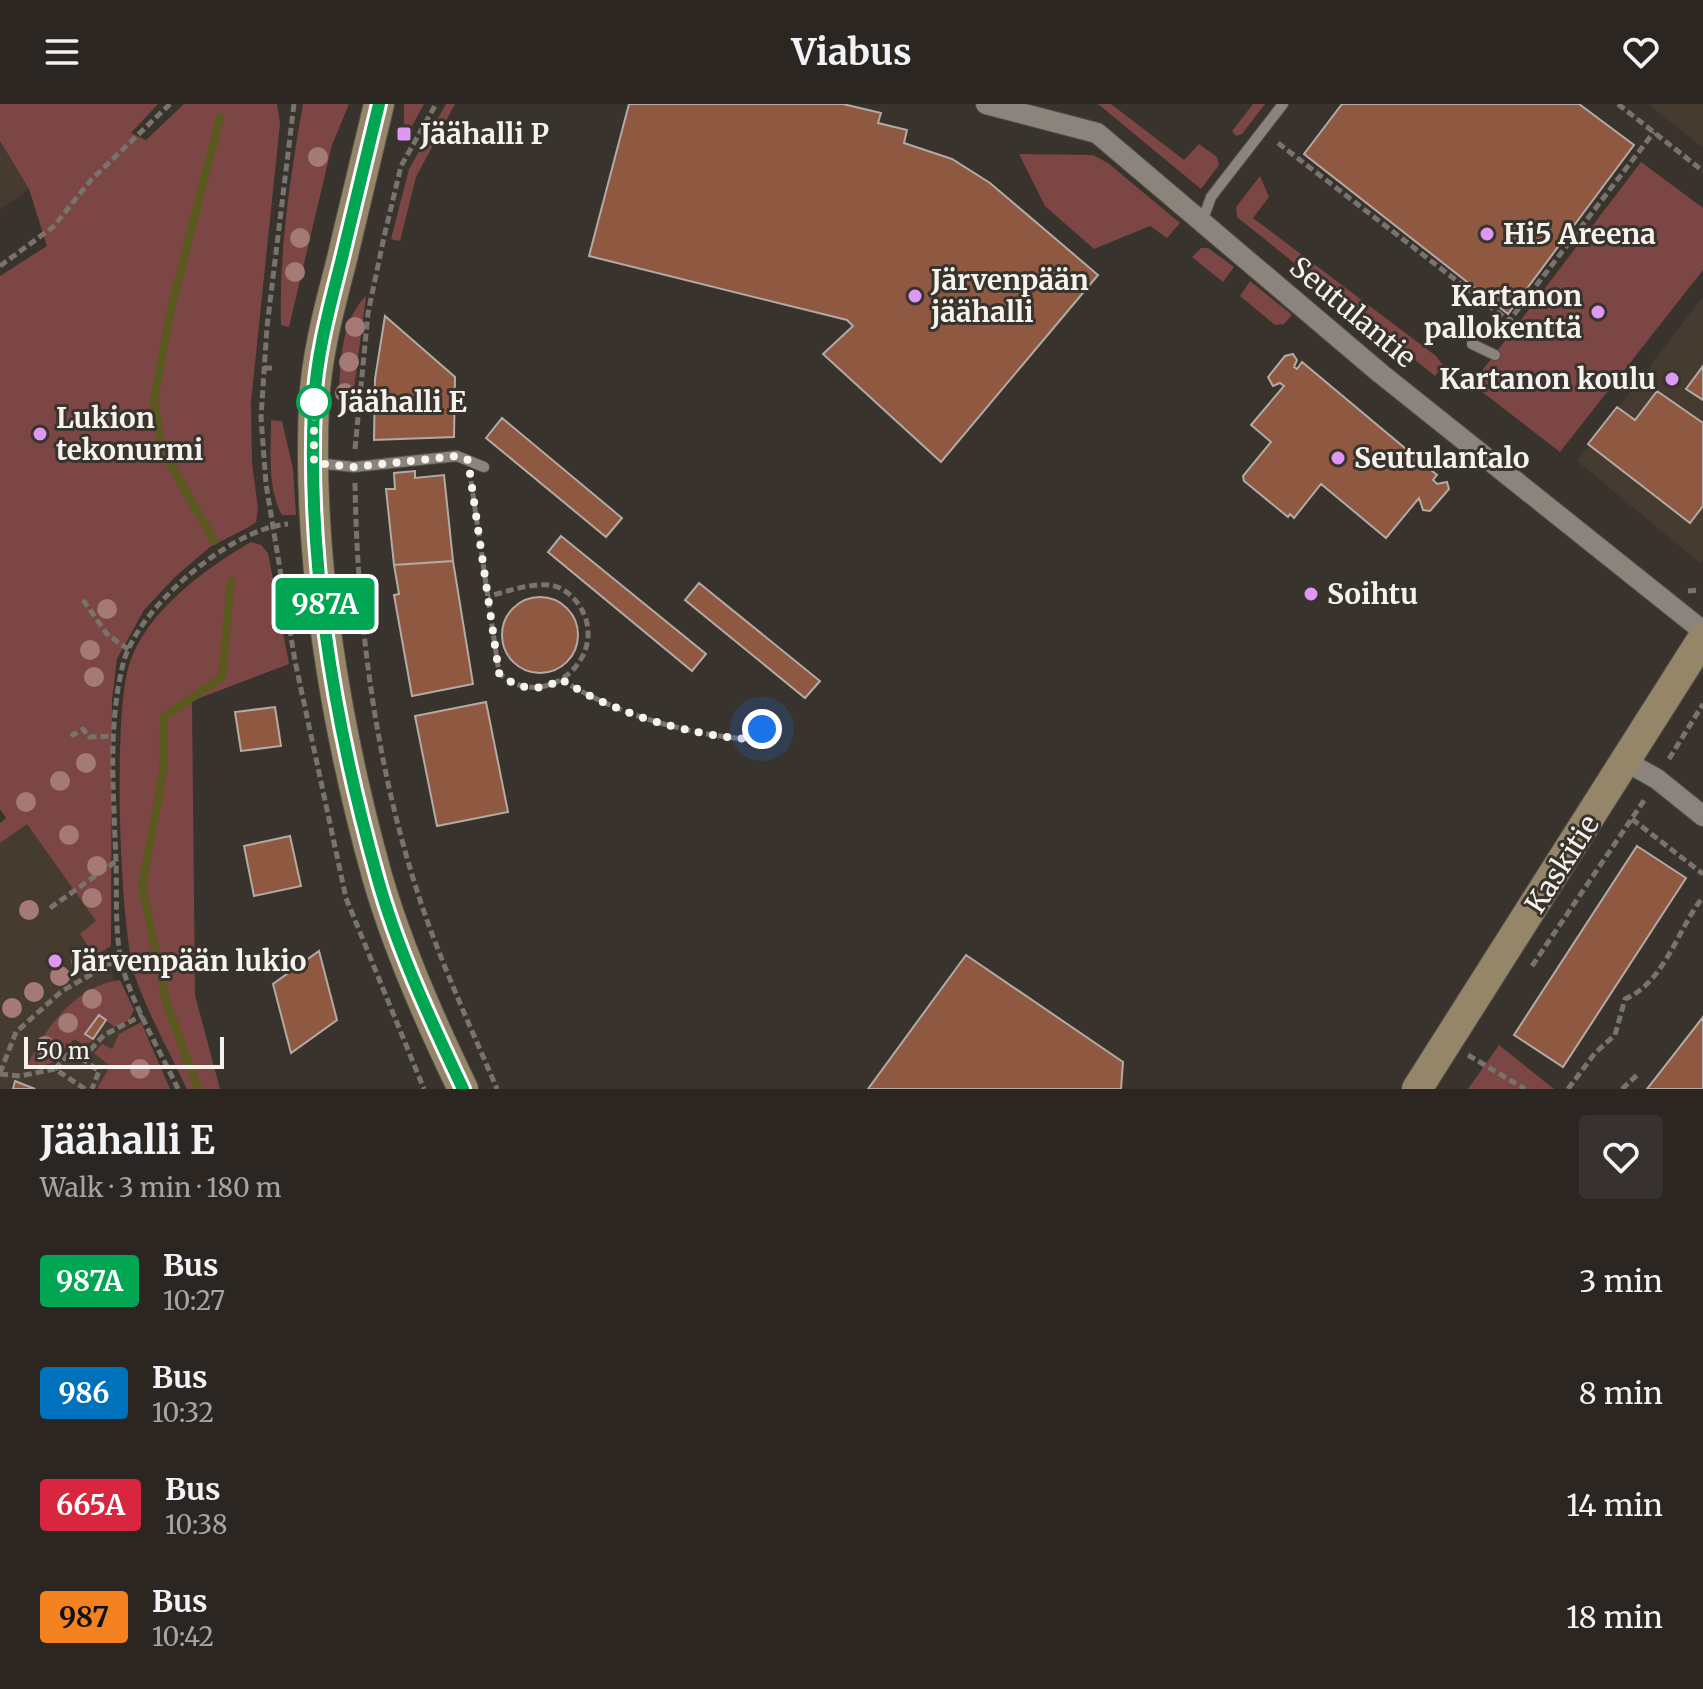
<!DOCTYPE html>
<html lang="en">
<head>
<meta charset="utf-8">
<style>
	body { margin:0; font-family:Merriweather,serif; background:#37322f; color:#f1f3f6; height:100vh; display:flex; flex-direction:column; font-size:30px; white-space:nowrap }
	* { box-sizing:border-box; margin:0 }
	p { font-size:26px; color:#a6a5a5 }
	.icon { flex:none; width:44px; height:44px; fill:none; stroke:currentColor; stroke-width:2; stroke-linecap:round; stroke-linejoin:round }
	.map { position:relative; height:985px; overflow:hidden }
	.sheet { display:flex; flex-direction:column; background:#2b2622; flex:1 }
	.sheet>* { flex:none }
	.badge { padding:0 16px; border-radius:6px; font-size:28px; line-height:52px }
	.scale { position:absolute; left:24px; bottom:20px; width:200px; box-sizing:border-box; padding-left:8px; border:4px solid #f6f2ee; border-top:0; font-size:22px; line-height:28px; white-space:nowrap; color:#f6f2ee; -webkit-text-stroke:6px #39332d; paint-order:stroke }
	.you { position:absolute; width:40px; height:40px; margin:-20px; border:6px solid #fff; border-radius:50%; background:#1a73e8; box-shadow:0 0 0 12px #1a73e833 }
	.map>.badge { position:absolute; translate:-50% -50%; box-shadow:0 0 0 4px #fff }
	.round { display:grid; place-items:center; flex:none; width:84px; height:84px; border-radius:8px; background:#37322f }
	.overview { display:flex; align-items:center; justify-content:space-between; height:136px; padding:0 40px }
	h1 { font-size:38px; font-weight:700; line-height:60px }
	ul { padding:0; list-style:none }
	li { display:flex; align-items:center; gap:24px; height:112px; padding:0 40px }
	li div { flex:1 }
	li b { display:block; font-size:30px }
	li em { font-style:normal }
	li .badge { min-width:88px; font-weight:700; text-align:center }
	header { display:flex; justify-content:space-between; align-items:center; height:104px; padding:0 40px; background:#2b2622; font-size:36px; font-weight:700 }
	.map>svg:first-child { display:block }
	.built { fill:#463b30 }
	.green { fill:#7b4644 }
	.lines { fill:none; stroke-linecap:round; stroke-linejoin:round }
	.stream { stroke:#5a591e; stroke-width:8 }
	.building { fill:#8f5941; stroke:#b3a9a5; stroke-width:2 }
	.lane-casing { stroke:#534f49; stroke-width:12 }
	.street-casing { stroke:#534f49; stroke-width:22 }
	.secondary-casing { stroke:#534f49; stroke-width:32 }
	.path { stroke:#78736d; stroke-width:5; stroke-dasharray:8 4; stroke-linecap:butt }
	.lane { stroke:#8b847d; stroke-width:10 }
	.street { stroke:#8b847d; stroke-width:20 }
	.secondary { stroke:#958669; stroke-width:30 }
	.tree { fill:#a57974 }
	.line-casing { stroke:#fff; stroke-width:18 }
	.line { stroke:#00a651; stroke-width:12 }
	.walk { stroke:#f6f2ee; stroke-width:8; stroke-dasharray:0 14.4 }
	.poi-dot { fill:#de98f3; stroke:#39332d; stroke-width:3 }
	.stop-dot { fill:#fff; stroke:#00a651; stroke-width:4 }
	.labels { text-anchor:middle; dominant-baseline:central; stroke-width:6; stroke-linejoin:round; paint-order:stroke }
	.poi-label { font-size:28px; font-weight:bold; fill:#f6f2ee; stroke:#39332d; text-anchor:start }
	.street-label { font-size:28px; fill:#f6f2ee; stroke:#39332d }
	.stop-label { font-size:28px; font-weight:bold; fill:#f6f2ee; stroke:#39332d; text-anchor:start }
</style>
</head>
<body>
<header><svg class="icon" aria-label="menu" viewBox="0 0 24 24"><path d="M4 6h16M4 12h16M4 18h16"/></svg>Viabus<svg class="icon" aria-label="heart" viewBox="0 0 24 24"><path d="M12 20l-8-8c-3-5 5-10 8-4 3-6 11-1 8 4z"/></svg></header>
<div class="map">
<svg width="1703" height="985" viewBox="0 0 1703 985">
	<rect width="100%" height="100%" fill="#39332d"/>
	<path class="built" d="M1648,0H1703V44Z
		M0,37L29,85L0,106Z
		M1703,193V456L1700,459L1577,357Z
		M42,694L101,814L119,901L158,985H0V724Z"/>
	<path class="green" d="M0,0H158L131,29L146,36L184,0H277L280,19L251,298L252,359L258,405L256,418L249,423L210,443L175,473L144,506L117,555L112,596L111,842L94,852L80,830L96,817L27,720L0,739V719L6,714L0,705V172L47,142L29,85L0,37Z
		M303,0H349L332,41L289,223L281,221C279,146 290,74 303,0Z
		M404,0H424L412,22L404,20Z
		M446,0H455L416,73L400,137L391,135L409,65Z
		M1098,0H1111L1184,56L1199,40L1217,53L1219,61L1201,85Z
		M1253,0H1265L1242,30L1236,32L1232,27Z
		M1019,50L1093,51L1108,59L1180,119L1167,134L1150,122L1094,145L1045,102Z
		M1641,58L1703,104V166L1560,348L1472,280Z
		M1260,72L1269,93L1253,114L1436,252L1443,261L1435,272L1237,113L1236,103Z
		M1201,144H1208L1234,163L1223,178L1192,153Z
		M1250,177L1292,211L1284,220L1275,221L1240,192Z
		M366,192L351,308L338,312C341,272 336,222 366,192Z
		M271,316L282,317L293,365L296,411H282C267,385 271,345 271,316Z
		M251,438L261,441L268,449L289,560L192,597L195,891L220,985H187C170,949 149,912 136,875C119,823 113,613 129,561C146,507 205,465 251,438Z
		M120,876L134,906L129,916L115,923L99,912L86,930L93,935L86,942L74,935L52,959L26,965C42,927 75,882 120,876Z
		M141,918L170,985H97L110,962L94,949L102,940L112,945L119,930Z
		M1499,941L1554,985H1468Z"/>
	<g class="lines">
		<path class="stream" d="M214,437L162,345L154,297L170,209L220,13
			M198,985L167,900L142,782L163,669L164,613L222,573L231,477"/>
	</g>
	<path class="building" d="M629,0H843L881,9L878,19L907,26L904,39L952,55L990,79L1098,171L941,358L823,250L853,222L847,216L589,152Z
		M1342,0H1579L1634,41L1508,210L1304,50Z
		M385,212L455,273L454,333L374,336L375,275Z
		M1293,250L1297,256L1294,263L1297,265L1302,258L1437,371L1433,376L1437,380L1447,378L1449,385L1430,407L1423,406L1419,394L1386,434L1321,380L1294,414L1290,410L1288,413L1244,377L1243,372L1271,338L1251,321L1284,282L1280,279L1273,282L1268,273L1285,252Z
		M1703,262V296L1686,285Z
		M1657,287L1703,319V402L1690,419L1588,340L1617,303L1635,316Z
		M502,314L622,414L606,433L486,334Z
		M415,367V374L444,371L453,457L394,461L386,385H395L394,369Z
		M561,432L706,550L692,567L548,448Z
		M453,457L473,580L412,592L394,491L399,490L394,461Z
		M699,479L820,577L805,594L685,496Z
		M502 531a38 38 0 1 1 76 0a38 38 0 1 1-76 0Z
		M486,598L508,708L437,722L415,612Z
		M275,603L281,642L241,647L235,608Z
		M290,732L301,782L254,792L244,742Z
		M1637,742L1686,774L1563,963L1514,931Z
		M319,847L337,916L291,949L273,880Z
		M966,851L1123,958L1121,985H868Z
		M99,911L106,916L93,935L85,930Z
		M1703,913V985H1647Z
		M15,977L35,985H13Z"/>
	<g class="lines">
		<defs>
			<path id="lane" d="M1202,118L1211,93L1283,0
				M1472,240L1495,251
				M316,359L354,363L457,352L484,363"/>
			<path id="street" d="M986,0L1097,29L1380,269L1703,527
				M1627,658L1657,675L1703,712"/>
			<path id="secondary" d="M379,0C366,53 354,106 341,159C329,205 316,253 314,301C307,454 336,625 377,772C398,845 430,917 463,985
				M1417,985L1703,534"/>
		</defs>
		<use href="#lane" class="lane-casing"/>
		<use href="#street" class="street-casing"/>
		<use href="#secondary" class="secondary-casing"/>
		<path class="path" d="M294,0L267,223L261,313L266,380L295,557L346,794L424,985
			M1618,0L1703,67
			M1278,39L1509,217L1654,28
			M0,162L53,123L91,76L170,0
			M264,264H274
			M355,345L368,209L384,133L401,62L436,0
			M471,377L499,569C544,611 613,552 579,501C572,491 561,482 549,481C529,479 507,488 488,492
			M355,379C357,507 373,641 410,764C432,840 466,912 497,985
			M1688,487L1700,486
			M83,496L107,530L129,546
			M561,575C612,609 688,631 748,635L762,625
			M71,629L73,631L83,625L89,633L113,632
			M1669,655L1703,600
			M1632,715L1703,770
			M50,804L115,758
			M1532,862L1645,695
			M1468,951L1525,985
			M82,955L104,931L143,911
			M55,965L71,947L99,967L92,985
			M0,969L16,928L62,887L120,854
			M0,970L20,972L55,965L85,985
			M178,985C161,948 126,890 120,851C115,822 117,790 116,760C114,694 107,625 123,560C137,504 231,424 288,420
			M1568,985L1595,949L1615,931L1625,895C1665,878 1678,824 1703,793
			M1622,985L1637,971"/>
		<use href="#lane" class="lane"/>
		<use href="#street" class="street"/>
		<use href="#secondary" class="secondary"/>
	</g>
	<g class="tree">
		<circle cx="318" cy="53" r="10"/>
		<circle cx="300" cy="134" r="10"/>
		<circle cx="295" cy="168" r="10"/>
		<circle cx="355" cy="223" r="10"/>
		<circle cx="349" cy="258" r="10"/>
		<circle cx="345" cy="289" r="10"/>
		<circle cx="107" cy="505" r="10"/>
		<circle cx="90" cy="546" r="10"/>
		<circle cx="94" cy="573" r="10"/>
		<circle cx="86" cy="659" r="10"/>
		<circle cx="60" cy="677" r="10"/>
		<circle cx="26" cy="698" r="10"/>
		<circle cx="69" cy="731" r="10"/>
		<circle cx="97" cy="762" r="10"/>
		<circle cx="92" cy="794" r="10"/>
		<circle cx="29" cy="806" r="10"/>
		<circle cx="81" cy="857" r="10"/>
		<circle cx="60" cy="872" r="10"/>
		<circle cx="34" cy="888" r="10"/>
		<circle cx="92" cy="895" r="10"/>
		<circle cx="12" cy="904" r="10"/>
		<circle cx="68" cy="919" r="10"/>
		<circle cx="45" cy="942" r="10"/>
		<circle cx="140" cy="965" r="10"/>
	</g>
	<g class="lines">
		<defs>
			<path id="line" d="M379,0C366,53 354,106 341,158C329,205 316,253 314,301C307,457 335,622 377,772C397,845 431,917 463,985"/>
		</defs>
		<use href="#line" class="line-casing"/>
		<use href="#line" class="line"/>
		<path class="walk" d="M314,298V359L354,363L457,352L468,356L499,569C517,586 540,589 561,575C612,609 688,631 748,635L762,625"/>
	</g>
	<g class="poi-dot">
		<rect x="396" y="22" width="16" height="16" rx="4"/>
		<circle cx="1487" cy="130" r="8"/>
		<circle cx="915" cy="192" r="8"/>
		<circle cx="1598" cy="208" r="8"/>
		<circle cx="1672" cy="275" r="8"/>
		<circle cx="40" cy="330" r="8"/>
		<circle cx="1338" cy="354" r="8"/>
		<circle cx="1311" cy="490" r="8"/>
		<circle cx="55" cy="857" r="8"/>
	</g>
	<circle class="stop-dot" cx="314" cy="298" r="16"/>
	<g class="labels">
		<g class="poi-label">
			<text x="420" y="30">Jäähalli P</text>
			<text x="1503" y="130">Hi5 Areena</text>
			<text x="931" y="176">Järvenpään<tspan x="931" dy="32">jäähalli</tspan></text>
			<text x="1582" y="192" text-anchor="end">Kartanon<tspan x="1582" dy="32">pallokenttä</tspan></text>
			<text x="1656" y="275" text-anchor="end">Kartanon koulu</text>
			<text x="56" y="314">Lukion<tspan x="56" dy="32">tekonurmi</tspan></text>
			<text x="1354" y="354">Seutulantalo</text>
			<text x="1327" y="490">Soihtu</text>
			<text x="71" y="857">Järvenpään lukio</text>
		</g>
		<g class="street-label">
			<text transform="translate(1353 208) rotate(40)">Seutulantie</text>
			<text transform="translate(1562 760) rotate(-57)">Kaskitie</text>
		</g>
		<g class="stop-label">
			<text x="338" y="298">Jäähalli E</text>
		</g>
	</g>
</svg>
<div class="scale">50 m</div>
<div class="you" style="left:762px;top:625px"></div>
<b class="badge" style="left:325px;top:500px;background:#00a651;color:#fff">987A</b>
</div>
<section class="sheet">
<div class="overview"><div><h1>Jäähalli E</h1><p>Walk · 3 min · 180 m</p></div><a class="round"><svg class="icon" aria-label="heart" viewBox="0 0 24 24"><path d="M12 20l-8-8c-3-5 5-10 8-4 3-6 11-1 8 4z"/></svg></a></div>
<ul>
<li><span class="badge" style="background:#00a651;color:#fff">987A</span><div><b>Bus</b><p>10:27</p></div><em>3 min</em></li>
<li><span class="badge" style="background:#0072bc;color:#fff">986</span><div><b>Bus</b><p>10:32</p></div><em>8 min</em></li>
<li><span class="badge" style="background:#d7263d;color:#fff">665A</span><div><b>Bus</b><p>10:38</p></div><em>14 min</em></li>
<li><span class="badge" style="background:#f58220;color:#111">987</span><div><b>Bus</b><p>10:42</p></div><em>18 min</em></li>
</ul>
</section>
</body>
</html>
